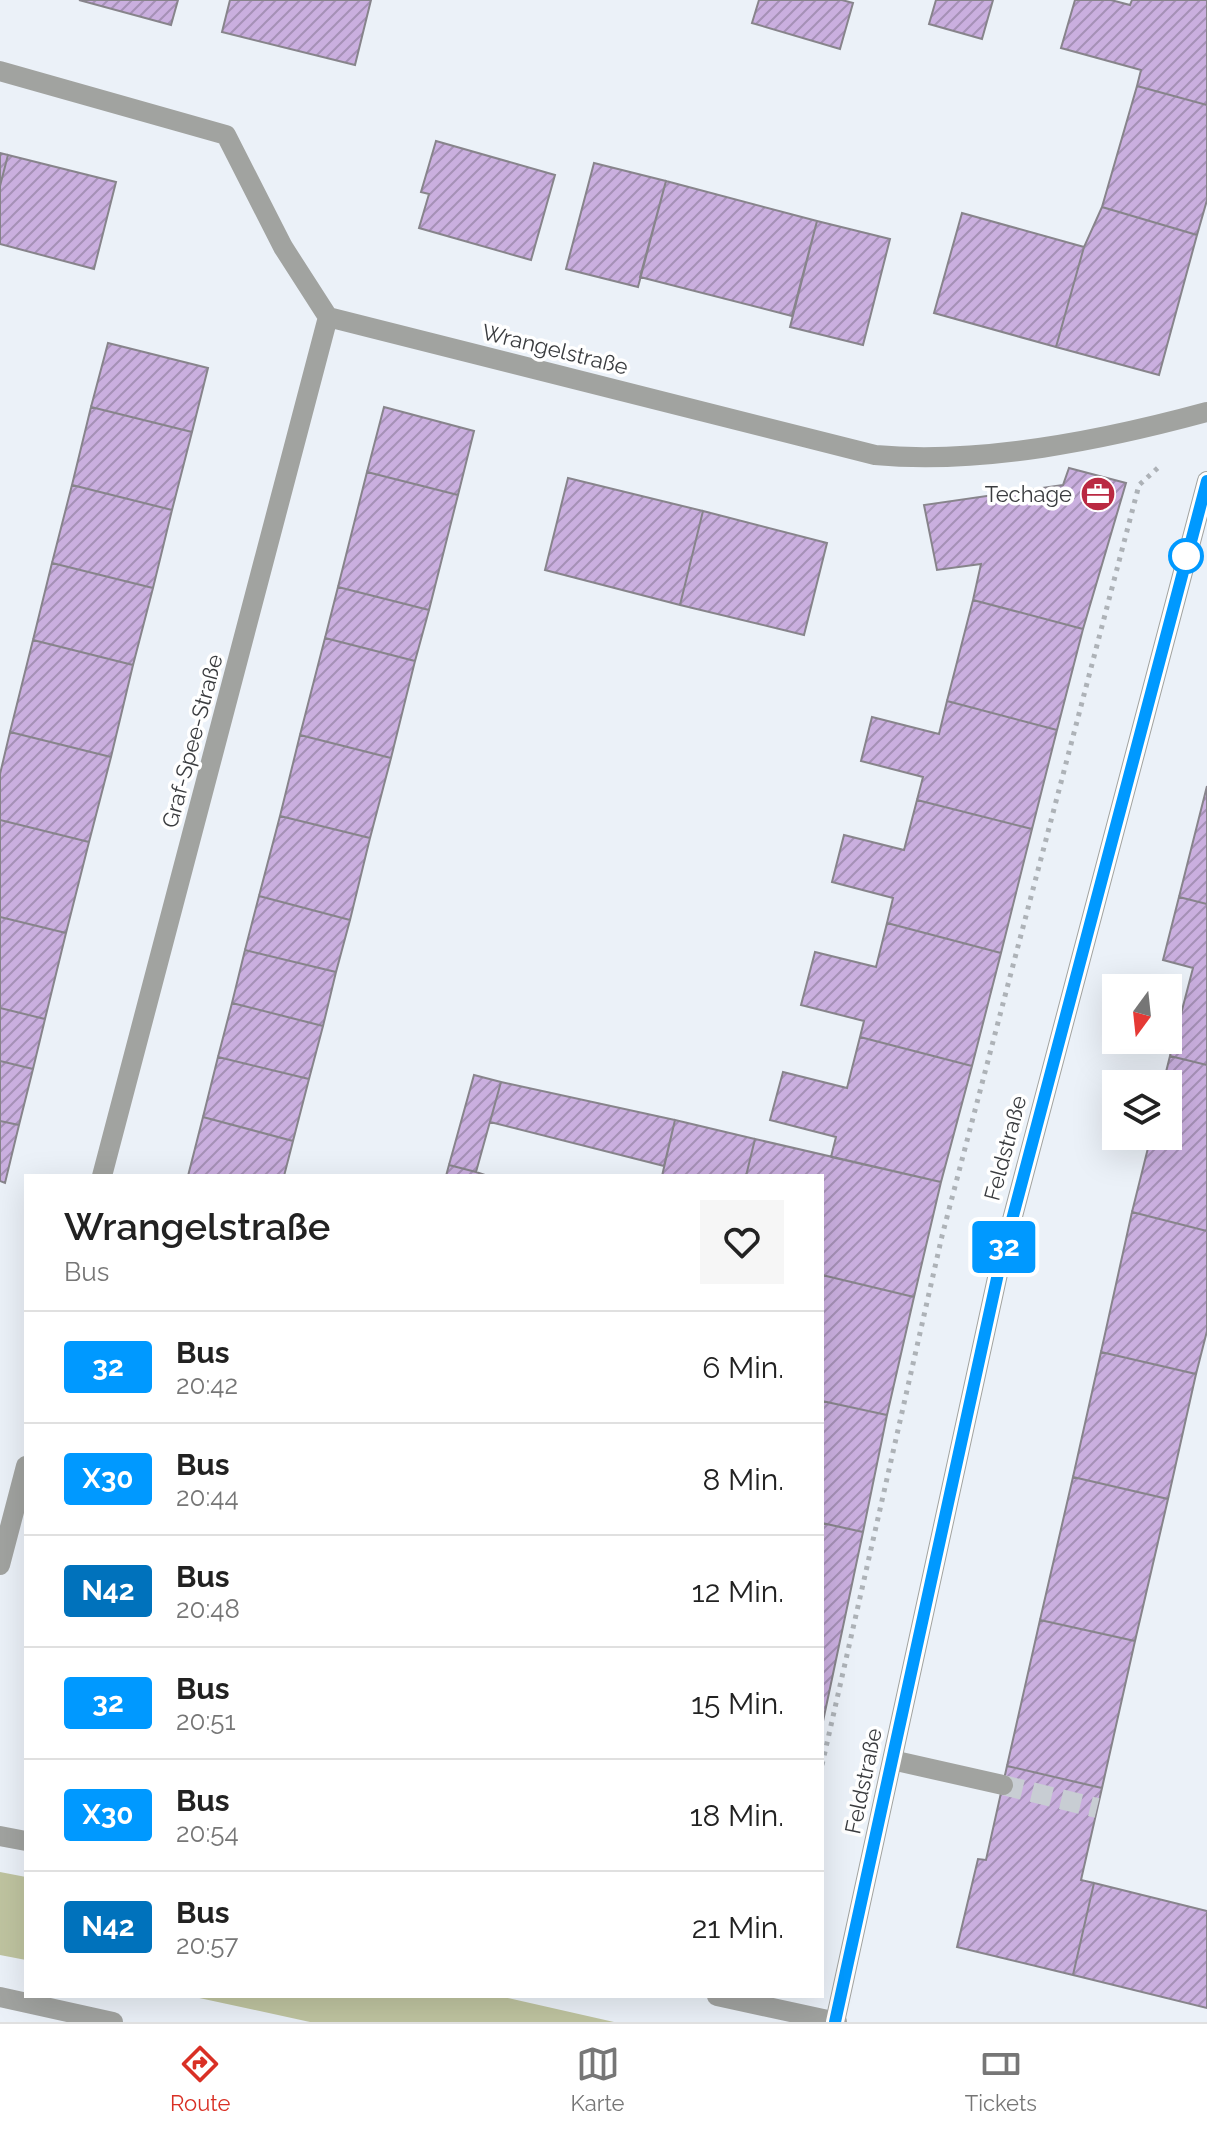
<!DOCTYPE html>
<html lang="de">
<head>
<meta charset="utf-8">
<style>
	body { margin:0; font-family:Raleway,sans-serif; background:#f6f6f6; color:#222; height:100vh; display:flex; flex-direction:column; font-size:30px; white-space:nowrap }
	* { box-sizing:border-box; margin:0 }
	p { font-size:26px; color:#767676 }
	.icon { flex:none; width:44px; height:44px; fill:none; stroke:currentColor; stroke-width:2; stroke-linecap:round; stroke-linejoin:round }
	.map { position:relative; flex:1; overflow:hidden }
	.panel { position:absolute; left:24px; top:1174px; width:800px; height:824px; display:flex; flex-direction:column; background:#fff; border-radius:0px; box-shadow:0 8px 32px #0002 }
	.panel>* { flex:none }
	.badge { padding:0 16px; border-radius:6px; font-size:28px; line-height:52px }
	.needle { width:52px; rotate:195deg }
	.tools { position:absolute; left:1102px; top:974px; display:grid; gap:16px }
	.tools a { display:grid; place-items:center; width:80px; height:80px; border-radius:0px; background:#fff; box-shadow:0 8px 32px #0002; font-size:40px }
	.map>.badge { position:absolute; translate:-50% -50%; box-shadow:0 0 0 4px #fff }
	.round { display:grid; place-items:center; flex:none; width:84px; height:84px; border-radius:0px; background:#f6f6f6 }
	.summary { display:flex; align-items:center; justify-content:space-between; height:136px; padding:0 40px }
	h1 { font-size:38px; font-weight:600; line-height:60px }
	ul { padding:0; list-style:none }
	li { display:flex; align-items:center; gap:24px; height:112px; padding:0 40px; border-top:2px solid #e0e0e0 }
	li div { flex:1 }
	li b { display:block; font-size:30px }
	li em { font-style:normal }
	li .badge { min-width:88px; font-weight:700; text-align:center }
	.tab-bar { display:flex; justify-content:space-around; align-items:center; height:112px; border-top:2px solid #e0e0e0; background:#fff; font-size:22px; color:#767676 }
	.tab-bar a { display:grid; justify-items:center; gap:4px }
	.tab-bar .selected { color:#d93025 }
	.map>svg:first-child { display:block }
	.park { fill:#bfc4a0 }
	.building { fill:url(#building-hatch); stroke:#87848b; stroke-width:2 }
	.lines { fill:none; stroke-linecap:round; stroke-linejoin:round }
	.minor-tunnel { stroke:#c8cdd3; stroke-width:20; stroke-dasharray:20 10; stroke-linecap:butt }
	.path { stroke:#adb2b7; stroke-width:5; stroke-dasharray:4 6; stroke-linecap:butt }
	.minor { stroke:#a1a3a0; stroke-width:20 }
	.line-casing { stroke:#fff; stroke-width:18 }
	.line { stroke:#09f; stroke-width:12 }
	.stop-dot { fill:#fff; stroke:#09f; stroke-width:4 }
	.labels { text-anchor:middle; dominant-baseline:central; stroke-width:7; stroke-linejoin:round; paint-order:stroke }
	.street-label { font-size:22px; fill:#3a3c3f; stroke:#fff }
	.poi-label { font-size:22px; fill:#3a3c3f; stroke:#fff; text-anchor:end }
</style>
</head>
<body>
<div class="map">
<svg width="1207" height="2022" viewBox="0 0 1207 2022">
	<defs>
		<pattern id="building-hatch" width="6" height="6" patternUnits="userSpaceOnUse" patternTransform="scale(2)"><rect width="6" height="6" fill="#caafdf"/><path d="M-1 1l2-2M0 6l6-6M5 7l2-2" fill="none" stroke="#a590b6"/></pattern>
	</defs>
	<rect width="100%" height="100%" fill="#ebf1f8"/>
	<path class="park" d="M0,1872L26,1877V1960L0,1955Z
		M190,1996H499L614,2022H310Z"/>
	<path class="building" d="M79,0H178L171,25Z
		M230,0H371L355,65L222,32Z
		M759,0H842L853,3L840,49L752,23Z
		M936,0H993L982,39L929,24Z
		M1075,0H1111L1130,5L1132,0H1207V105L1137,86L1141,70L1061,48Z
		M1137,86L1207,105V200L1197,235L1102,207Z
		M436,141L555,175L531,260L419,228L429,194L421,192Z
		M0,153L8,155L0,186Z
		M8,155L116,182L94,269L0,244V186Z
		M594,163L666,181L638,287L566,269Z
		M666,181L817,221L792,316L640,277Z
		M1102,207L1197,235L1159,375L1056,347L1084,247Z
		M962,213L1084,247L1056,347L934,313Z
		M817,221L890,239L863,345L790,327Z
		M108,343L208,368L192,432L91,407Z
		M91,407L192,432L172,510L72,485Z
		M384,407L474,431L458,495L367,472Z
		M1069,468L1126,483L1083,629L973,600L981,564L937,570L924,505L1063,485Z
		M367,472L458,495L429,610L338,587Z
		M568,478L703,511L680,605L545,570Z
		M72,485L172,510L153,588L52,563Z
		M703,511L827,543L804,635L680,605Z
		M52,563L153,588L133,665L33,640Z
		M338,587L429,610L415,661L325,638Z
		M973,600L1083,629L1057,730L947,701Z
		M325,638L415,661L391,758L300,735Z
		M33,640L133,665L111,757L10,732Z
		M947,701L1057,730L1032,829L917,800L923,777L861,761L872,717L939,734Z
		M10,732L111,757L89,842L0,820V774Z
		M300,735L391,758L370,838L280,816Z
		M1207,786V904L1179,897Z
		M917,800L1032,829L1001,953L887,923L893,898L832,882L844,835L904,850Z
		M280,816L370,838L350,920L259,896Z
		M0,820L89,842L66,933L0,917Z
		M259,896L350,920L336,972L245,950Z
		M1179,897L1207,904V1065L1170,1056L1193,968L1163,960Z
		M0,917L66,933L45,1019L0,1008Z
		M887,923L1001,953L972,1066L860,1037L864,1021L801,1005L815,952L876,967Z
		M245,950L336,972L323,1026L232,1003Z
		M232,1003L323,1026L309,1079L218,1057Z
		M0,1008L45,1019L33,1069L0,1061Z
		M860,1037L972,1066L941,1182L831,1157L836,1137L770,1120L783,1072L847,1088Z
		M1170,1056L1207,1065V1231L1132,1212L1151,1136H1168V1084H1163Z
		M218,1057L309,1079L293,1141L203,1117Z
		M0,1061L33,1069L19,1125L0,1121Z
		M474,1075L501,1082L476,1172L449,1165Z
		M501,1082L675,1120L664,1166L490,1122Z
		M203,1117L293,1141L284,1176H188Z
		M675,1120L755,1139L746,1176H662Z
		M0,1121L19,1125L5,1183L0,1181Z
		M755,1139L941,1182L914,1297L822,1275V1176H746Z
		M449,1165L476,1172L488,1176H446Z
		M1132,1212L1207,1231V1331L1196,1374L1101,1352Z
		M822,1275L914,1297L887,1415L822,1401Z
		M1101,1352L1196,1374L1168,1499L1073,1477Z
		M822,1401L887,1415L863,1532L822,1523Z
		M1073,1477L1168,1499L1135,1641L1040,1620Z
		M822,1523L863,1532L822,1726Z
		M1040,1620L1135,1641L1102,1788L1007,1766Z
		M1007,1766L1102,1788L1081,1880L1094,1883L1073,1975L957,1947L978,1859L986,1860Z
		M1094,1883L1207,1911V2008L1073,1975Z"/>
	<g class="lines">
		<path class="minor-tunnel" d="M1003,1785L1097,1808"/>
		<path class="path" d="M822,1765L942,1236L1139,485L1161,465"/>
		<path class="minor" d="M0,71L226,135L283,247L328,317L875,455C982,465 1104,440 1207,412
			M102,1176L328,317
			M0,1565L26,1466
			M892,1760L1003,1785
			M0,1836L26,1841
			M717,1996L837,2022
			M0,1997L113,2022
			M835,2022L999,1269L1207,481"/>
	</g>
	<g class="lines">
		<defs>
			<path id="line" d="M835,2022L999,1269L1207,481"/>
		</defs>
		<use href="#line" class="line-casing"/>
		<use href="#line" class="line"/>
	</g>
	<defs>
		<symbol id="office-disc" viewBox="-11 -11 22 22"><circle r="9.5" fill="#ba2942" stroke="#fff"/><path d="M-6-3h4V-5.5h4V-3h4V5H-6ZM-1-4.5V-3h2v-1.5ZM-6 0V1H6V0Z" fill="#fff"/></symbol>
	</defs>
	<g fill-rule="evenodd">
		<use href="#office-disc" x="1078" y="474" width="40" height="40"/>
	</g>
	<circle class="stop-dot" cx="1186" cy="556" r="16"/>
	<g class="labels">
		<g class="street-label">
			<text transform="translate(555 349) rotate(14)">Wrangelstraße</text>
			<text transform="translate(192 741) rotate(-75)">Graf-Spee-Straße</text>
			<text transform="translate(1005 1148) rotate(-75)">Feldstraße</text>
			<text transform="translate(863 1781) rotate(-78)">Feldstraße</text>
		</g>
		<g class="poi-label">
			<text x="1072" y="494">Techage</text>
		</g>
	</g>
</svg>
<div class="tools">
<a><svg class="needle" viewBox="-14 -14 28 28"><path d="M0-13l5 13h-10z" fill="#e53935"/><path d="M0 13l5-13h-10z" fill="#767676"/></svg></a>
<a><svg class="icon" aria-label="layers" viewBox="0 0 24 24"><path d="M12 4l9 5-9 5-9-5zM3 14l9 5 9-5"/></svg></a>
</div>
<b class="badge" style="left:1004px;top:1247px;background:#09f;color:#fff">32</b>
<section class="panel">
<div class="summary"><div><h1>Wrangelstraße</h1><p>Bus</p></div><a class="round"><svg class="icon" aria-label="heart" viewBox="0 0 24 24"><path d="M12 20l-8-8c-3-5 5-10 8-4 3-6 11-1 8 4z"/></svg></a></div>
<ul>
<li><span class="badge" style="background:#09f;color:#fff">32</span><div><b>Bus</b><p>20:42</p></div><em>6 Min.</em></li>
<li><span class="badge" style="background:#09f;color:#fff">X30</span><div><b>Bus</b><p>20:44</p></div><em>8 Min.</em></li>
<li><span class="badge" style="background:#0072bc;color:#fff">N42</span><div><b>Bus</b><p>20:48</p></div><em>12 Min.</em></li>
<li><span class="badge" style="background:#09f;color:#fff">32</span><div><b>Bus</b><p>20:51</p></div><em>15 Min.</em></li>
<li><span class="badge" style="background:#09f;color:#fff">X30</span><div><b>Bus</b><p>20:54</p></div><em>18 Min.</em></li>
<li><span class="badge" style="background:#0072bc;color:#fff">N42</span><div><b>Bus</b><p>20:57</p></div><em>21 Min.</em></li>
</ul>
</section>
</div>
<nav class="tab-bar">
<a class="selected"><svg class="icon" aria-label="directions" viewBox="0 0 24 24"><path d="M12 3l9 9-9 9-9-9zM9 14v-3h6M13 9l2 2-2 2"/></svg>Route</a>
<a><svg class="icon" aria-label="map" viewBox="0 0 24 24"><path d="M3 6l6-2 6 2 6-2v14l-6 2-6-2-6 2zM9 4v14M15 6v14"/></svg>Karte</a>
<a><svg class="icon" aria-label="tickets" viewBox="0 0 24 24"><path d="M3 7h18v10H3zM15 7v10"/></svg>Tickets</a>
</nav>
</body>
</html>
